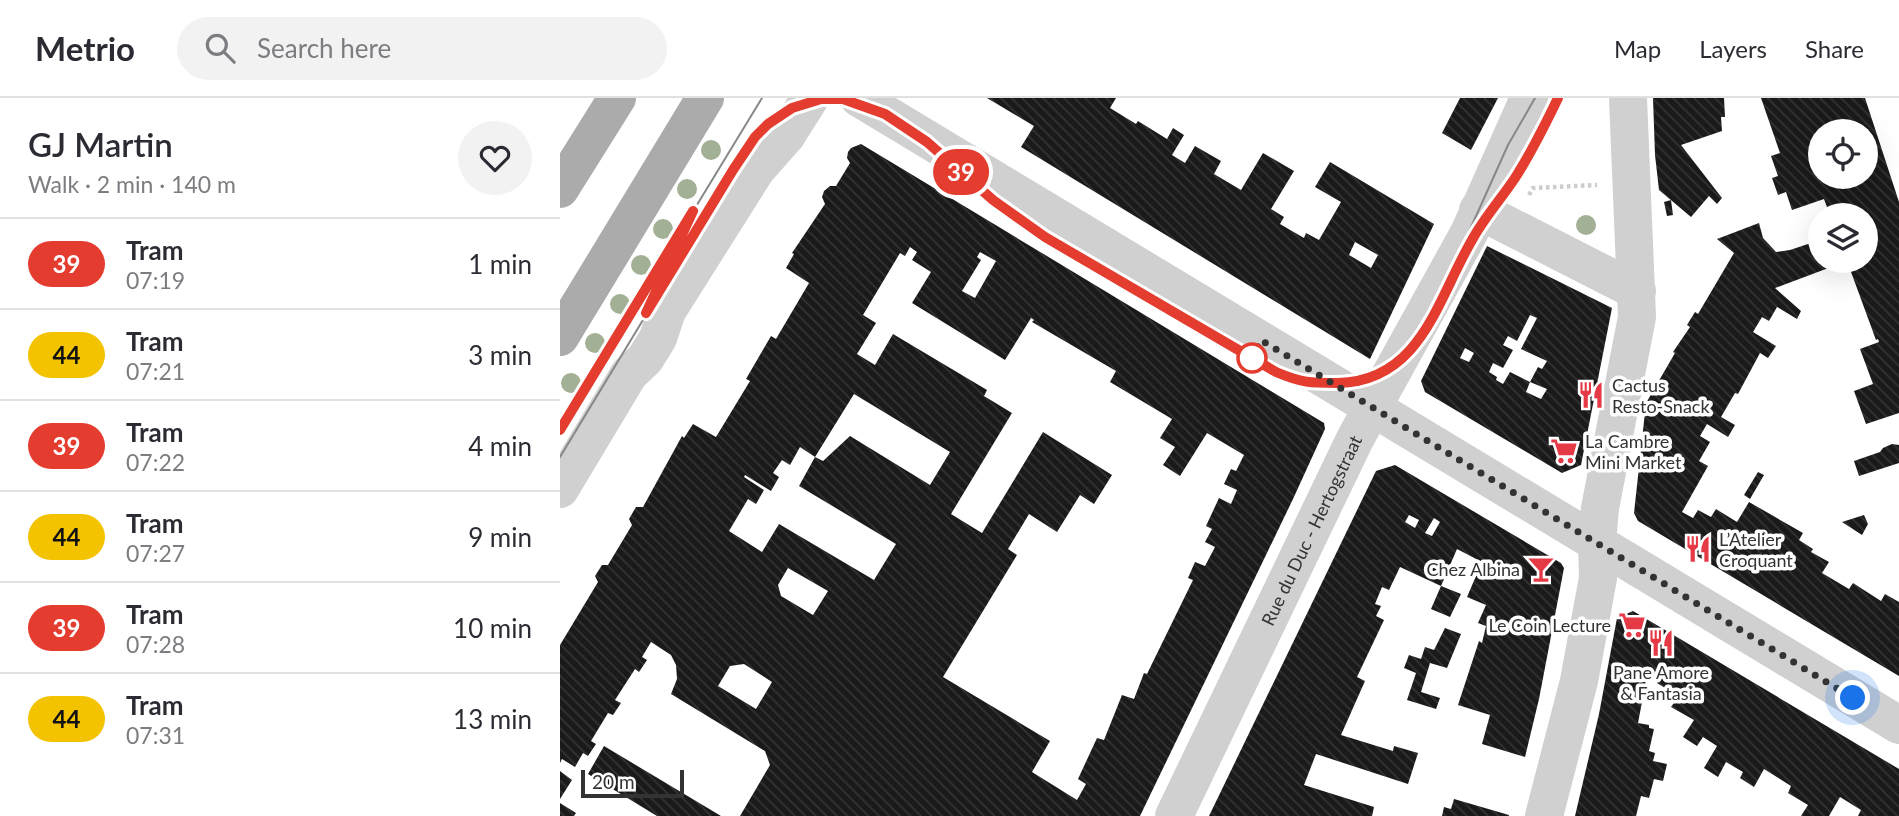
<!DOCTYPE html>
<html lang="en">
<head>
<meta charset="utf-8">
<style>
	body { margin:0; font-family:Lato,sans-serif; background:#f2f2f3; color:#2b2b33; height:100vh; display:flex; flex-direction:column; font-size:26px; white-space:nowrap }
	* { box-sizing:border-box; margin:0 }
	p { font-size:23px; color:#7c7c81 }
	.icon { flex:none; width:38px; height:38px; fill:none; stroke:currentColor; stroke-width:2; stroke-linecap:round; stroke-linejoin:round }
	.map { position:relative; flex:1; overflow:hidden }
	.sheet { display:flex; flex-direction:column; background:#fff; width:560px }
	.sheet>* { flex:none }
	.badge { padding:0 14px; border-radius:23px; font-size:24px; line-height:46px }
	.fabs { position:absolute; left:1248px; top:21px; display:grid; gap:14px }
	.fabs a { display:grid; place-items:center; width:70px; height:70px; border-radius:50%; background:#fff; box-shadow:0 7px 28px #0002; font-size:35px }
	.scale { position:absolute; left:21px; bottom:18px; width:103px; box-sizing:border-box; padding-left:7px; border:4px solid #333; border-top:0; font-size:19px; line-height:24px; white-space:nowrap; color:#333; -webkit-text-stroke:5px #fff; paint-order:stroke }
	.you { position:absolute; width:35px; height:35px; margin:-18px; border:5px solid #fff; border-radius:50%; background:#1a73e8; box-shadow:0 0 0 10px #1a73e833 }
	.map>.badge { position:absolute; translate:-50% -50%; box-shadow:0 0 0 4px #fff }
	.round { display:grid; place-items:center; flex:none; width:74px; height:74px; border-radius:37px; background:#f2f2f3 }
	.head { display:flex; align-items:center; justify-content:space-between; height:119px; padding:0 28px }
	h1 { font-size:33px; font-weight:600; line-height:52px }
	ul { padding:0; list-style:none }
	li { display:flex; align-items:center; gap:21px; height:91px; padding:0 28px; border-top:2px solid #e1e1e2 }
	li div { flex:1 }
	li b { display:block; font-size:26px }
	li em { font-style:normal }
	li .badge { min-width:77px; font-weight:700; text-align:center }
	header { display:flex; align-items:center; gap:42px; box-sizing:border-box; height:98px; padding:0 35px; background:#fff; border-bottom:2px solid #e1e1e2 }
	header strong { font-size:33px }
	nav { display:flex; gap:38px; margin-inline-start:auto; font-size:24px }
	.search { width:490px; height:63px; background:#f2f2f3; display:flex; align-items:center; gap:18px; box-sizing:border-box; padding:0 24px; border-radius:38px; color:#7c7c81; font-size:26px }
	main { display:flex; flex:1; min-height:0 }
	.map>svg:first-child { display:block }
	.building { fill:url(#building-back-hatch); fill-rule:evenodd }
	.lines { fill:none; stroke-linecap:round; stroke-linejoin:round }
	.path { stroke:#cdcdcd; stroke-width:4.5; stroke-dasharray:3.5 3.5; stroke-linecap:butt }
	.minor { stroke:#d0d0d0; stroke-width:38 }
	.major { stroke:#ababab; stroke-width:38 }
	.tram { stroke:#888; stroke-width:2 }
	.tree { fill:#a2b095 }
	.line-casing { stroke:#fff; stroke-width:16 }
	.line { stroke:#e43c2e; stroke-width:10 }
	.walk { stroke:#333; stroke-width:7; stroke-dasharray:0 12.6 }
	.stop-dot { fill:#fff; stroke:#e43c2e; stroke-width:3.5 }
	.labels { text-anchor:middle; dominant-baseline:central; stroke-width:7; stroke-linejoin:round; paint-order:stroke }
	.poi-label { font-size:18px; fill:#333; stroke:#fff; text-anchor:start }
	.street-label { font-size:18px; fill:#333; stroke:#fff }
</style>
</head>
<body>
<header>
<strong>Metrio</strong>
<div class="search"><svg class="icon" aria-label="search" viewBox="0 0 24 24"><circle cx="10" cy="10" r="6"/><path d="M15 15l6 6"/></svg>Search here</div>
<nav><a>Map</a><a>Layers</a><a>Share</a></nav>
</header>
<main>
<section class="sheet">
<div class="head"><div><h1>GJ Martin</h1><p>Walk · 2 min · 140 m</p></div><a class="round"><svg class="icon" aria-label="heart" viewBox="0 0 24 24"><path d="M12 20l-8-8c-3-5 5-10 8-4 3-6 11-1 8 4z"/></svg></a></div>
<ul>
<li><span class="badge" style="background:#e43c2e;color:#fff">39</span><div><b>Tram</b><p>07:19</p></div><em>1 min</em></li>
<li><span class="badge" style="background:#f3c300;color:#111">44</span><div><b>Tram</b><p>07:21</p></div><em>3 min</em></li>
<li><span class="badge" style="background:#e43c2e;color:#fff">39</span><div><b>Tram</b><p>07:22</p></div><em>4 min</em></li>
<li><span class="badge" style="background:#f3c300;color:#111">44</span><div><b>Tram</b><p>07:27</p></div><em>9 min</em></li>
<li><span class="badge" style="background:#e43c2e;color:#fff">39</span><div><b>Tram</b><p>07:28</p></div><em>10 min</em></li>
<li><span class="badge" style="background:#f3c300;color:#111">44</span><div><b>Tram</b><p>07:31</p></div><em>13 min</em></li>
</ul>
</section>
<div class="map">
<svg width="1339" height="718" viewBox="0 0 1339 718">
	<defs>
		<pattern id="building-back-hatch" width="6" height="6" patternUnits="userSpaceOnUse" patternTransform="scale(1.75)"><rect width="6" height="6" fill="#1a1a1a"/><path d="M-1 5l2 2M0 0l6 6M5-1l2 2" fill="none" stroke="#333"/></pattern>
	</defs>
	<rect width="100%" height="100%" fill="#fff"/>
	<path class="building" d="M427,0H556L550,10L576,26L578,23L607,41L613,30L624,37L612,57L625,65L635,48L661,63L654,76L681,92L703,55L734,73L711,111L724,119L720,126L744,140L746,135L759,142L781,104L755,89L770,64L874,126L810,261L461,49L474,28ZM795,144L818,157L811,170L789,157Z
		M900,0H938L911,52L882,35Z
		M1093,0H1164L1165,19H1161L1162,33L1121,47L1162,100L1157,106L1149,98L1131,119L1099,92L1095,57Z
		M1201,0H1305L1339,104V315L1306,326L1294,293L1313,286L1300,251L1319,244L1318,241L1316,242L1287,163L1215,190L1241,213L1237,221L1217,209L1209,223L1202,219L1193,234L1216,248L1208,260L1200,255L1178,296L1175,295L1161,319L1175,327L1168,339L1147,326L1140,338L1150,344L1139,363L1148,368L1122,414L1133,420L1138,412L1151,419L1156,411L1177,424L1189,404L1243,435L1239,442L1253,451L1251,454L1269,464L1262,475L1289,491L1293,485L1321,503L1325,496L1339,504V578L1078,423L1074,415L1086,305L1115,255L1113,254L1130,229L1127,227L1135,214L1138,216L1174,155L1157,141L1199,125L1203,140L1216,154L1230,152L1260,142V163H1306V117H1270L1264,101L1232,112L1226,94L1218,97L1212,80L1218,78L1211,58L1220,55ZM1260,33H1306V79H1260Z
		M301,46L764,325L765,331L733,401L580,718H180L210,667L205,653L111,596L117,581L116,567L111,557L91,544L82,559L87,562L79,574L75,571L55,602L61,605L53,617L48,615L31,643L36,646L28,658L23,655L15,669L2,661L0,665V547L38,484L35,478L42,467H48L72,427L69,421L76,409H83L122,338L124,340L133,326L156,339L190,283L186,281L211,238L216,241L249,185L226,170L234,156L232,155L265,106L262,99L264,93L270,88H276L290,65L287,60L288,54L291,50ZM350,149L357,154L352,162L371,174L352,205L445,262L471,220L474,222L472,224L556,273L550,284L612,321L600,340L615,349L603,367L620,378L647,335L684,357L676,373L671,371L664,386L677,392L671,406L659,400L646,428L652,431L645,444L655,449L645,468L635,464L628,480L633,482L587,576L584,575L574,601L562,597L544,642L537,640L518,681L526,686L517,702L472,674L490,643L383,579L457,457L448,451L469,416L497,434L520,397L534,406L552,377L483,334L422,435L391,416L452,315L424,298L427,292L333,236L315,267L297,256L316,225L303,217L340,155L345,158ZM420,154L436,163L415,200L402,193L421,162L417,159ZM294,296L390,354L370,387L290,338L263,363L255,359L239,388L336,446L314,482L219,426L202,454L169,433L188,401L196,406L204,392L184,379L185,377L211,393L219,379L213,375L222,362L230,367L240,349L255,359ZM228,470L268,493L253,517L221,498L218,487ZM184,566L212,584L196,611L158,588L170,568Z
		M1111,102L1113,117L1107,118L1104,104Z
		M927,148L1052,210L1021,367L1002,375L865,294L861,283ZM970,217L977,220L961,251L987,263L982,271L978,269L970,284L950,274L943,286L936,282L937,279L929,274L933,265L943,270L953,252L943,247L948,238L957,243ZM905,250L914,255L909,264L900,260ZM970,284L987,291L981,301L966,294Z
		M1332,346L1339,347V365L1299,378L1294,363L1320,354L1323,350Z
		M835,367L1001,465L1004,470L979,601L965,659L922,646L930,617L898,607L919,543L922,545L926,528L918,525L926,507L907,499L922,464L897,451L881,488L901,496L890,519L871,511L881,488L840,469L829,492L822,489L815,506L821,508L816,518L824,522L797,579L805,583L781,637L833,653L834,648L858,655L848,686L756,656L744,687L814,709L812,718H649L816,373ZM849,417L859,422L855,430L845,424ZM874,420L880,424L872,438L865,435Z
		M1198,374L1204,377L1190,401L1184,397Z
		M1304,417L1308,426L1302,437L1282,424Z
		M1073,513L1339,671V718H1298L1301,712L1280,699L1269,718H1241L1248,707L1228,695L1231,688L1204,671L1194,689L1180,680L1183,674L1166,664L1158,679L1144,670L1157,648L1143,639L1137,648L1123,639L1134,622L1111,609L1116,602L1107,597L1110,593L1097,585L1099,578L1096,577L1093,581L1086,583L1078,625L1089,627V630L1094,631L1089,653L1095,655L1093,663L1107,666L1103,683L1094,681L1089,700L1081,698L1076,718H1015L1039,616L1057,520Z
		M885,530L901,536L887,570L870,565L861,594L880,600L876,611L847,602L856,575L844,570L849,557L861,561L865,549L874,552Z
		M44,648L161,718H97L28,676Z
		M0,673L12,682L0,701Z
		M894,701L949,717V718H882L884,709L891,711Z
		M0,705L16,715L14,718H0Z"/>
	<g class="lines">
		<path class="path" d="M969,97L973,90L1037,87"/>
		<g class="minor">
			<path d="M299,0L1339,627"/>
			<path d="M918,112L1077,193"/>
			<path d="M0,391L69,276L85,261L98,240L107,213L196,72L226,38L250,0"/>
			<path id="s1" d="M614,718L795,341L909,135L969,0"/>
			<path d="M984,718L1019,583L1038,480L1037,446L1040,410L1077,219L1068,0"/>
		</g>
		<path class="major" d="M0,91L57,0
			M0,239L145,0"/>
		<path class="tram" d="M908,136L948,47L975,0
			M0,332L202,0
			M0,359L186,52C210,20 244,0 285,2C341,10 389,65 429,99C445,113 464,125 481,136C509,155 540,171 569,188C618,217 666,246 716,274C742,285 750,286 778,285C862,282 877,202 912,142C922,125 935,110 946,94C966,64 983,32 998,0"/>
	</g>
	<g class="tree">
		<circle cx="151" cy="52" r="10"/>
		<circle cx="127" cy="91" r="10"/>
		<circle cx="1026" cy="127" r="10"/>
		<circle cx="103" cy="131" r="10"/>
		<circle cx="81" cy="167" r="10"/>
		<circle cx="60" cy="206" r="10"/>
		<circle cx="35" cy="245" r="10"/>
		<circle cx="11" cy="285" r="10"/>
	</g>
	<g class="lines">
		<defs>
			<path id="line" d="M0,332L133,113L86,215L173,72L195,39L208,26L232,10L261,1H283L325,16L367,44L433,102L485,139L716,274C742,285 750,285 778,285C861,283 877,202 912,142C924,120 941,101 955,80C971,55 985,27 998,0"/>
		</defs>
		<use href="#line" class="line-casing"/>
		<use href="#line" class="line"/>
		<path class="walk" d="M692,260L701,242L1293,600"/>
	</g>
	<defs>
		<symbol id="restaurant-bare" viewBox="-9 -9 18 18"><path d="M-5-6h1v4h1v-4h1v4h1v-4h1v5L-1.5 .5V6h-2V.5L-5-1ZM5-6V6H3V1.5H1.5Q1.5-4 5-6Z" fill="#e63946" stroke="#fff" stroke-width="2.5" paint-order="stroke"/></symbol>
		<symbol id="supermarket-bare" viewBox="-9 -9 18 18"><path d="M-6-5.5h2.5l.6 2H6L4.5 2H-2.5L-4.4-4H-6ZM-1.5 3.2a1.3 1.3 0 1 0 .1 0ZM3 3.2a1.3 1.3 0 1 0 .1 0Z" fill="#e63946" stroke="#fff" stroke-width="2.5" paint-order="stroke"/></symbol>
		<symbol id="bar-bare" viewBox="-9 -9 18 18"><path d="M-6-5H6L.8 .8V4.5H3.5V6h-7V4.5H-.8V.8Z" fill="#e63946" stroke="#fff" stroke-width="2.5" paint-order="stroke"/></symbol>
	</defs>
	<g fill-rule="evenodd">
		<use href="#restaurant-bare" x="1012" y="278" width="38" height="38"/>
		<use href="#supermarket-bare" x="985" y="334" width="38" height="38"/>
		<use href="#restaurant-bare" x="1119" y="432" width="38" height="38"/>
		<use href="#bar-bare" x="962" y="452" width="38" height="38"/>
		<use href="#supermarket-bare" x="1053" y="508" width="38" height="38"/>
		<use href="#restaurant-bare" x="1082" y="526" width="38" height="38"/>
	</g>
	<circle class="stop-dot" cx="692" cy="260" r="14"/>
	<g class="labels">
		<g class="poi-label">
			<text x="1052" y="287">Cactus<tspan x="1052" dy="21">Resto-Snack</tspan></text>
			<text x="1025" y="343">La Cambre<tspan x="1025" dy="21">Mini Market</tspan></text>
			<text x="1159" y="441">L’Atelier<tspan x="1159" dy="21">Croquant</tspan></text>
			<text x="960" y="471" text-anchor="end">Chez Albina</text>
			<text x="1051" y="527" text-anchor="end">Le Coin Lecture</text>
			<text x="1101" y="574" text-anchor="middle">Pane Amore<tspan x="1101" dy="21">&amp; Fantasia</tspan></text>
		</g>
		<g class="street-label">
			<text stroke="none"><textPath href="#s1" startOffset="317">Rue du Duc - Hertogstraat</textPath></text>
		</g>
	</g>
</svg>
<div class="fabs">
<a><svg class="icon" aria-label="locate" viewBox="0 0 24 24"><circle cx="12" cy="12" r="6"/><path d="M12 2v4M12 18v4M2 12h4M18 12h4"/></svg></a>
<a><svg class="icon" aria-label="layers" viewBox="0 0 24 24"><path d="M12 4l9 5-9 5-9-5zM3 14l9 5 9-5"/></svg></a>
</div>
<div class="scale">20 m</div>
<div class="you" style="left:1293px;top:600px"></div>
<b class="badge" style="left:401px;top:74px;background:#e43c2e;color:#fff">39</b>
</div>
</main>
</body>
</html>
